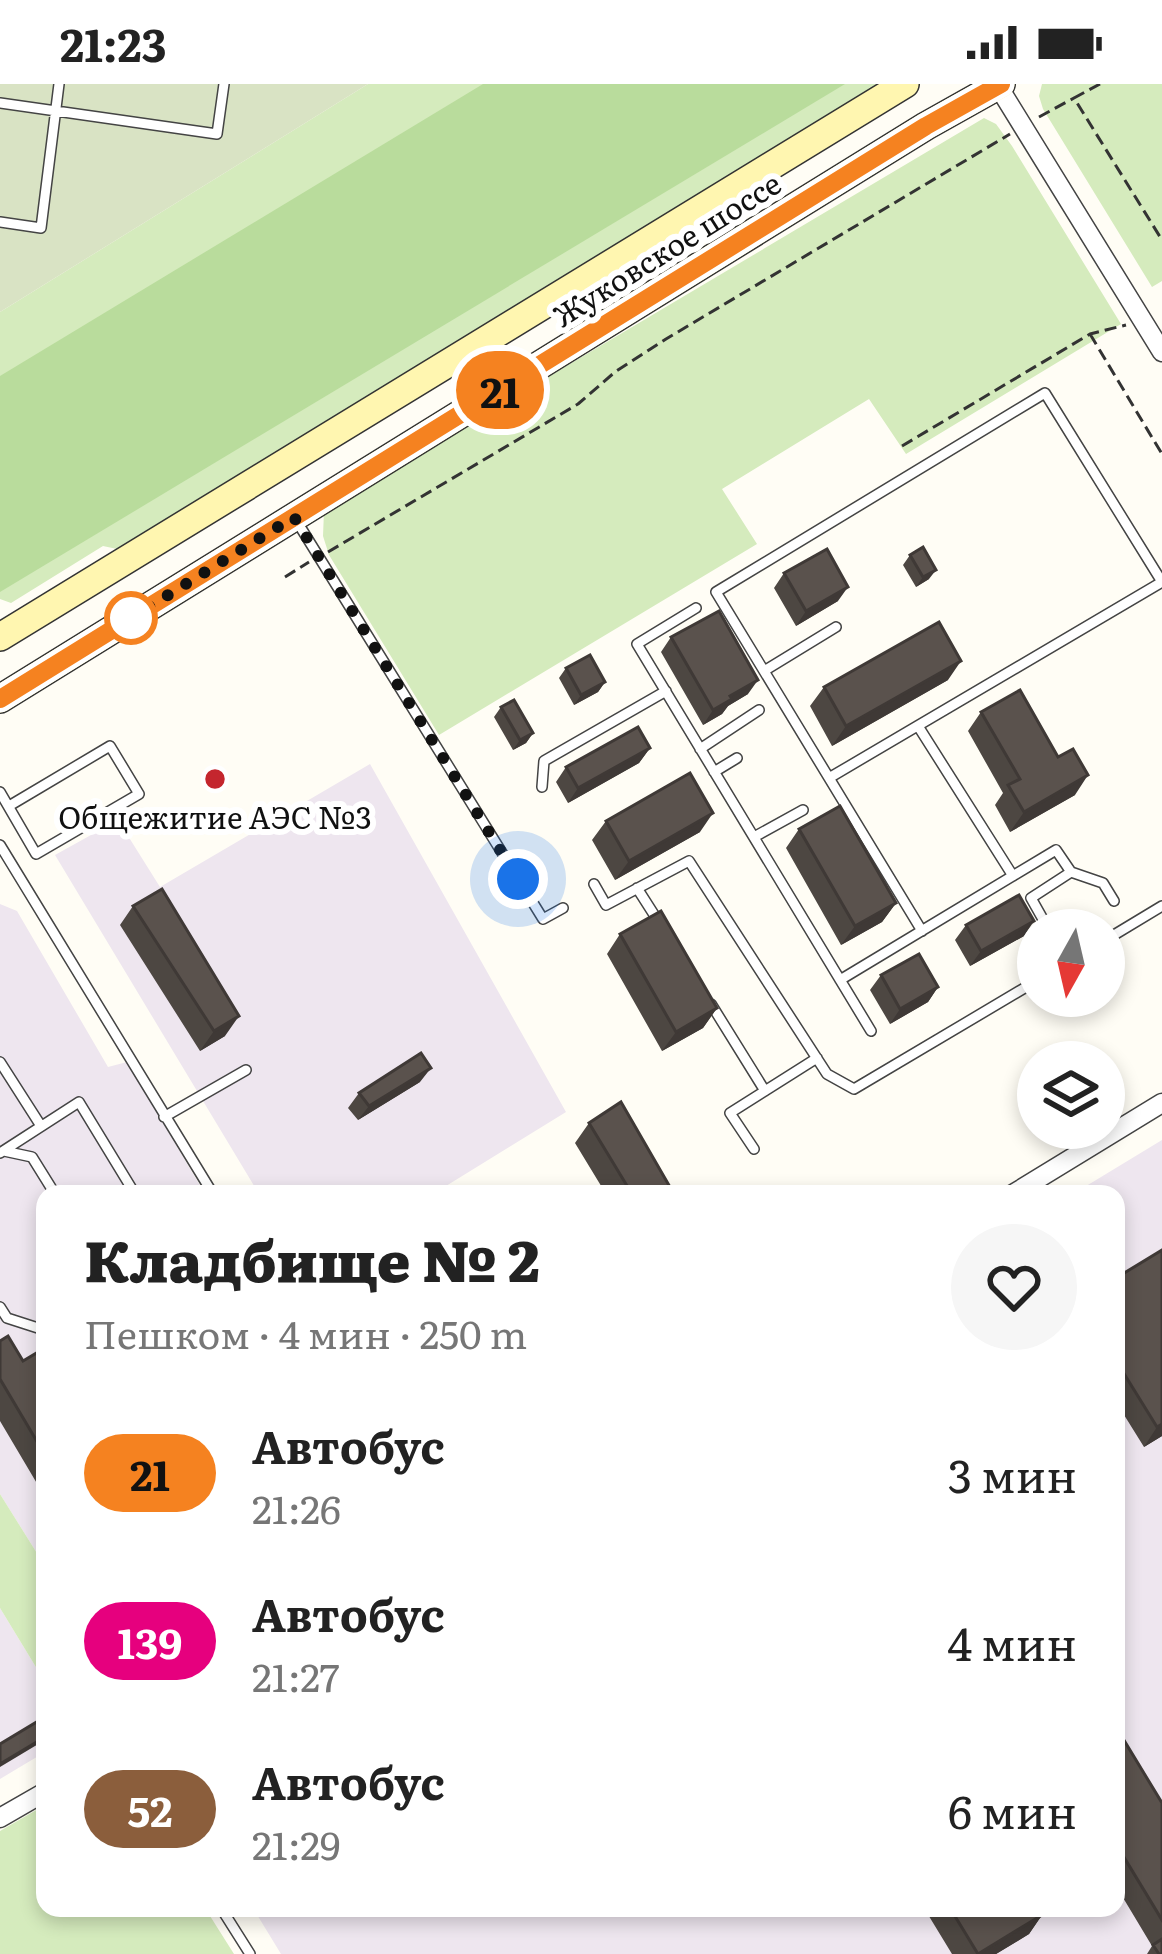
<!DOCTYPE html>
<html lang="ru">
<head>
<meta charset="utf-8">
<style>
	body { margin:0; font-family:Literata,serif; background:#f6f6f6; color:#222; height:100vh; display:flex; flex-direction:column; font-size:45px; white-space:nowrap }
	* { box-sizing:border-box; margin:0 }
	p { font-size:39px; color:#767676 }
	.icon { flex:none; width:66px; height:66px; fill:none; stroke:currentColor; stroke-width:2; stroke-linecap:round; stroke-linejoin:round }
	.map { position:relative; flex:1; overflow:hidden }
	.side { position:absolute; left:36px; top:1101px; width:1089px; height:732px; display:flex; flex-direction:column; background:#fff; border-radius:24px; box-shadow:0 6px 18px #0003 }
	.side>* { flex:none }
	.badge { padding:0 24px; border-radius:39px; font-size:42px; line-height:78px }
	.needle { width:78px; rotate:188deg }
	.buttons { position:absolute; left:1017px; top:825px; display:grid; gap:24px }
	.buttons a { display:grid; place-items:center; width:108px; height:108px; border-radius:50%; background:#fff; box-shadow:0 6px 18px #0003; font-size:60px }
	.you { position:absolute; width:60px; height:60px; margin:-30px; border:9px solid #fff; border-radius:50%; background:#1a73e8; box-shadow:0 0 0 18px #1a73e833 }
	.map>.badge { position:absolute; translate:-50% -50%; box-shadow:0 0 0 6px #fff }
	.round { display:grid; place-items:center; flex:none; width:126px; height:126px; border-radius:63px; background:#f6f6f6 }
	.summary { display:flex; align-items:center; justify-content:space-between; height:204px; padding:0 48px }
	h1 { font-size:57px; font-weight:800; line-height:90px }
	ul { padding:0; list-style:none }
	li { display:flex; align-items:center; gap:36px; height:168px; padding:0 48px }
	li div { flex:1 }
	li b { display:block; font-size:45px }
	li em { font-style:normal }
	li .badge { min-width:132px; font-weight:700; text-align:center }
	.status { display:flex; justify-content:space-between; align-items:center; height:84px; padding:0 60px; background:#fff; direction:ltr }
	.status svg { height:33px; fill:currentColor }
	.map>svg:first-child { display:block }
	.industrial { fill:#eee6ef }
	.green { fill:#d5ebbd }
	.forest { fill:#b9dc9c }
	.cemetery { fill:#d9e3c4 }
	.lines { fill:none; stroke-linecap:round; stroke-linejoin:round }
	.service-casing { stroke:#444; stroke-width:12 }
	.minor-casing { stroke:#444; stroke-width:21 }
	.secondary-casing { stroke:#333; stroke-width:30 }
	.path { stroke:#333; stroke-width:3; stroke-dasharray:12 6; stroke-linecap:butt }
	.service { stroke:#fff; stroke-width:9 }
	.minor { stroke:#fff; stroke-width:18 }
	.secondary { stroke:#fff6b0; stroke-width:27 }
	.wall { fill:#4d4742 }
	.shaded-wall { fill:#3f3936 }
	.building { fill:#5a524d; stroke:#3f3936; stroke-width:3 }
	.line-casing { stroke:#fff; stroke-width:27 }
	.line { stroke:#f58220; stroke-width:18 }
	.walk { stroke:#111; stroke-width:12; stroke-dasharray:0 21.6 }
	.stop-dot { fill:#fff; stroke:#f58220; stroke-width:6 }
	.poi-dot { fill:#c4262e; stroke:#fff; stroke-width:4.5 }
	.labels { text-anchor:middle; dominant-baseline:central; stroke-width:12; stroke-linejoin:round; paint-order:stroke }
	.street-label { font-size:30px; fill:#111; stroke:#fff }
	.poi-label { font-size:30px; fill:#111; stroke:#fff }
</style>
</head>
<body>
<div class="status"><b>21:23</b><svg viewBox="0 0 49 12"><path d="M0 12V9h3v3zM5 12V6h3v6zM10 12V3h3v9zM15 12V0h3v12zM26 1h20v11H26zM47 4h2v5h-2z"/></svg></div>
<div class="map">
<svg width="1162" height="1870" viewBox="0 0 1162 1870">
	<rect width="100%" height="100%" fill="#fffdf5"/>
	<path class="industrial" d="M370,680L566,1028L433,1110H259L55,771L118,736L160,803Z
		M0,820L17,827L108,983L127,978L205,1110H45V1482L0,1410Z
		M1162,1056V1870H281L253,1824H1116V1110H1073Z
		M0,1524L45,1598V1668L0,1695Z"/>
	<path class="green" d="M368,0H884L117,465L103,462L11,519L0,515V228Z
		M1042,0H1162V197L1152,203L1043,25L1039,12Z
		M984,34L996,40L1012,62L1121,240L906,370L869,315L722,405L757,460L439,651L329,471L323,452L324,427L460,344L491,332L521,309Z
		M0,1410L45,1482V1598L0,1524Z
		M45,1721V1824H205L234,1870H0V1747Z"/>
	<path class="forest" d="M483,0H845L0,508V292Z"/>
	<path class="cemetery" d="M0,0H368L0,228Z"/>
	<g class="lines">
		<defs>
			<path id="service" d="M0,19L217,50L224,0
				M0,138L41,144L59,0
				M296,436L543,835L563,824
				M696,524L637,560L871,947
				M764,587L836,543
				M918,642L1013,792
				M700,665L759,626
				M714,688L737,674
				M829,694L1162,498
				M542,703L544,677L666,607
				M0,708L36,770L139,710L110,662L9,722
				M754,753L803,726
				M0,761L213,1110
				M594,800L606,821L689,777L827,990L854,1005L1038,896
				M637,804L660,840
				M1049,846L1031,814L1071,788L1103,799L1114,817
				M922,847L716,508L1045,309L1162,498
				M1104,857L1162,822
				M840,896L1056,766L1071,788
				M711,920L765,1007
				M0,978L41,1042
				M164,1033L246,986
				M754,1065L730,1029L817,974
				M4,1067L32,1073L55,1110
				M0,1069L79,1018L135,1110
				M0,1223L7,1234L38,1244L45,1241
				M221,1824L250,1870"/>
			<path id="minor" d="M998,2L1162,268
				M1013,1110L1162,1019
				M0,1734L45,1708"/>
			<path id="secondary" d="M0,553L905,0
				M0,615L926,42L1001,0"/>
		</defs>
		<use href="#service" class="service-casing"/>
		<use href="#minor" class="minor-casing"/>
		<use href="#secondary" class="secondary-casing"/>
		<path class="path" d="M1100,0L1074,14L1162,156
			M1039,33L1074,14
			M1090,250L1162,370
			M902,362L1090,250L1126,241
			M328,468L578,320L615,288L666,255L1010,50
			M285,493L309,478"/>
		<use href="#service" class="service"/>
		<use href="#minor" class="minor"/>
		<use href="#secondary" class="secondary"/>
	</g>
	<path class="wall" d="M910,471L929,495L916,503L903,481Z
		M784,489L838,517L796,542L774,504Z
		M671,553L748,610L728,622L722,630L703,641L661,568Z
		M566,584L605,598L598,608L574,621L559,594Z
		M948,596L832,662L810,622L824,603Z
		M501,623L533,649L526,659L513,666L494,633Z
		M981,628L1075,711L1010,748L995,721L1003,709L968,647Z
		M650,664L639,679L568,719L556,698L566,683Z
		M606,737L700,748L615,796L592,756Z
		M799,745L896,819L882,838L841,861L786,764Z
		M133,822L225,952L200,967L120,841Z
		M966,841L1024,852L970,882L955,856Z
		M620,850L717,924L703,944L662,967L607,870Z
		M881,891L938,903L928,918L890,940L870,906Z
		M420,998L358,1036L348,1024L359,1009Z
		M589,1039L674,1110H606L575,1059Z
		M1116,1194L1162,1352L1144,1363L1116,1318Z
		M0,1257L23,1277L45,1264V1413L0,1337Z
		M1116,1643L1162,1719V1870H1147L1152,1862L1116,1802Z
		M924,1824H1038L1042,1831L1029,1850L996,1870H952Z"/>
	<path class="shaded-wall" d="M936,486L929,495L916,503L923,493Z
		M848,503L838,517L796,542L806,527Z
		M961,577L948,596L832,662L846,642Z
		M758,596L748,610L728,622L722,630L703,641L713,626L730,612Z
		M605,598L598,608L574,621L581,611Z
		M533,649L526,659L513,666L520,656Z
		M650,664L639,679L568,719L578,704Z
		M1088,691L1075,711L1010,748L1024,728Z
		M713,729L700,748L615,796L629,777Z
		M896,819L882,838L841,861L855,842Z
		M1034,837L1024,852L970,882L981,867Z
		M938,903L928,918L890,940L900,925Z
		M717,924L703,944L662,967L676,948Z
		M239,932L225,952L200,967L214,947Z
		M431,984L420,998L358,1036L369,1022Z
		M1162,1340V1352L1144,1363L1157,1343Z
		M45,1653V1656L0,1683V1680Z
		M1042,1831L1029,1850L996,1870H977Z"/>
	<path class="building" d="M923,463L936,486L923,493L910,471Z
		M827,465L848,503L806,527L784,489Z
		M719,527L758,596L730,612L732,615L713,626L671,553Z
		M939,538L961,577L846,642L824,603Z
		M590,571L605,598L581,611L566,584Z
		M1020,606L1058,673L1073,665L1088,691L1024,728L1008,701L1020,695L981,628Z
		M514,616L533,649L520,656L501,623Z
		M638,643L650,664L578,704L566,683Z
		M690,689L713,729L629,777L606,737Z
		M840,722L896,819L855,842L799,745Z
		M162,805L239,932L214,947L133,822Z
		M1019,811L1034,837L981,867L966,841Z
		M661,827L717,924L676,948L620,850Z
		M919,870L938,903L900,925L881,891Z
		M421,969L431,984L369,1022L359,1009Z
		M621,1018L674,1110H632L589,1039Z
		M1162,1166V1340L1157,1343L1118,1280L1116,1281V1194Z
		M8,1252L23,1277L45,1264V1371L0,1295V1257Z
		M45,1633V1653L0,1680V1660Z
		M1116,1643L1162,1719V1836L1116,1760Z
		M950,1824H1038L1042,1831L978,1870Z
		M1162,1855V1870H1159L1153,1861Z"/>
	<g class="lines">
		<defs>
			<path id="line" d="M0,615L926,42L1001,0"/>
		</defs>
		<use href="#line" class="line-casing"/>
		<use href="#line" class="line"/>
		<path class="walk" d="M131,534L294,433L518,795"/>
	</g>
	<circle class="stop-dot" cx="131" cy="534" r="24"/>
	<circle class="poi-dot" cx="215" cy="695" r="12"/>
	<g class="labels">
		<g class="street-label">
			<text transform="translate(666 164) rotate(-32)">Жуковское шоссе</text>
		</g>
		<g class="poi-label">
			<text x="215" y="732">Общежитие АЭС №3</text>
		</g>
	</g>
</svg>
<div class="buttons">
<a><svg class="needle" viewBox="-14 -14 28 28"><path d="M0-13l5 13h-10z" fill="#e53935"/><path d="M0 13l5-13h-10z" fill="#767676"/></svg></a>
<a><svg class="icon" aria-label="layers" viewBox="0 0 24 24"><path d="M12 4l9 5-9 5-9-5zM3 14l9 5 9-5"/></svg></a>
</div>
<div class="you" style="left:518px;top:795px"></div>
<b class="badge" style="left:500px;top:306px;background:#f58220;color:#111">21</b>
<section class="side">
<div class="summary"><div><h1>Кладбище № 2</h1><p>Пешком · 4 мин · 250 m</p></div><a class="round"><svg class="icon" aria-label="heart" viewBox="0 0 24 24"><path d="M12 20l-8-8c-3-5 5-10 8-4 3-6 11-1 8 4z"/></svg></a></div>
<ul>
<li><span class="badge" style="background:#f58220;color:#111">21</span><div><b>Автобус</b><p>21:26</p></div><em>3 мин</em></li>
<li><span class="badge" style="background:#e6007e;color:#fff">139</span><div><b>Автобус</b><p>21:27</p></div><em>4 мин</em></li>
<li><span class="badge" style="background:#8b5e3c;color:#fff">52</span><div><b>Автобус</b><p>21:29</p></div><em>6 мин</em></li>
</ul>
</section>
</div>
</body>
</html>
